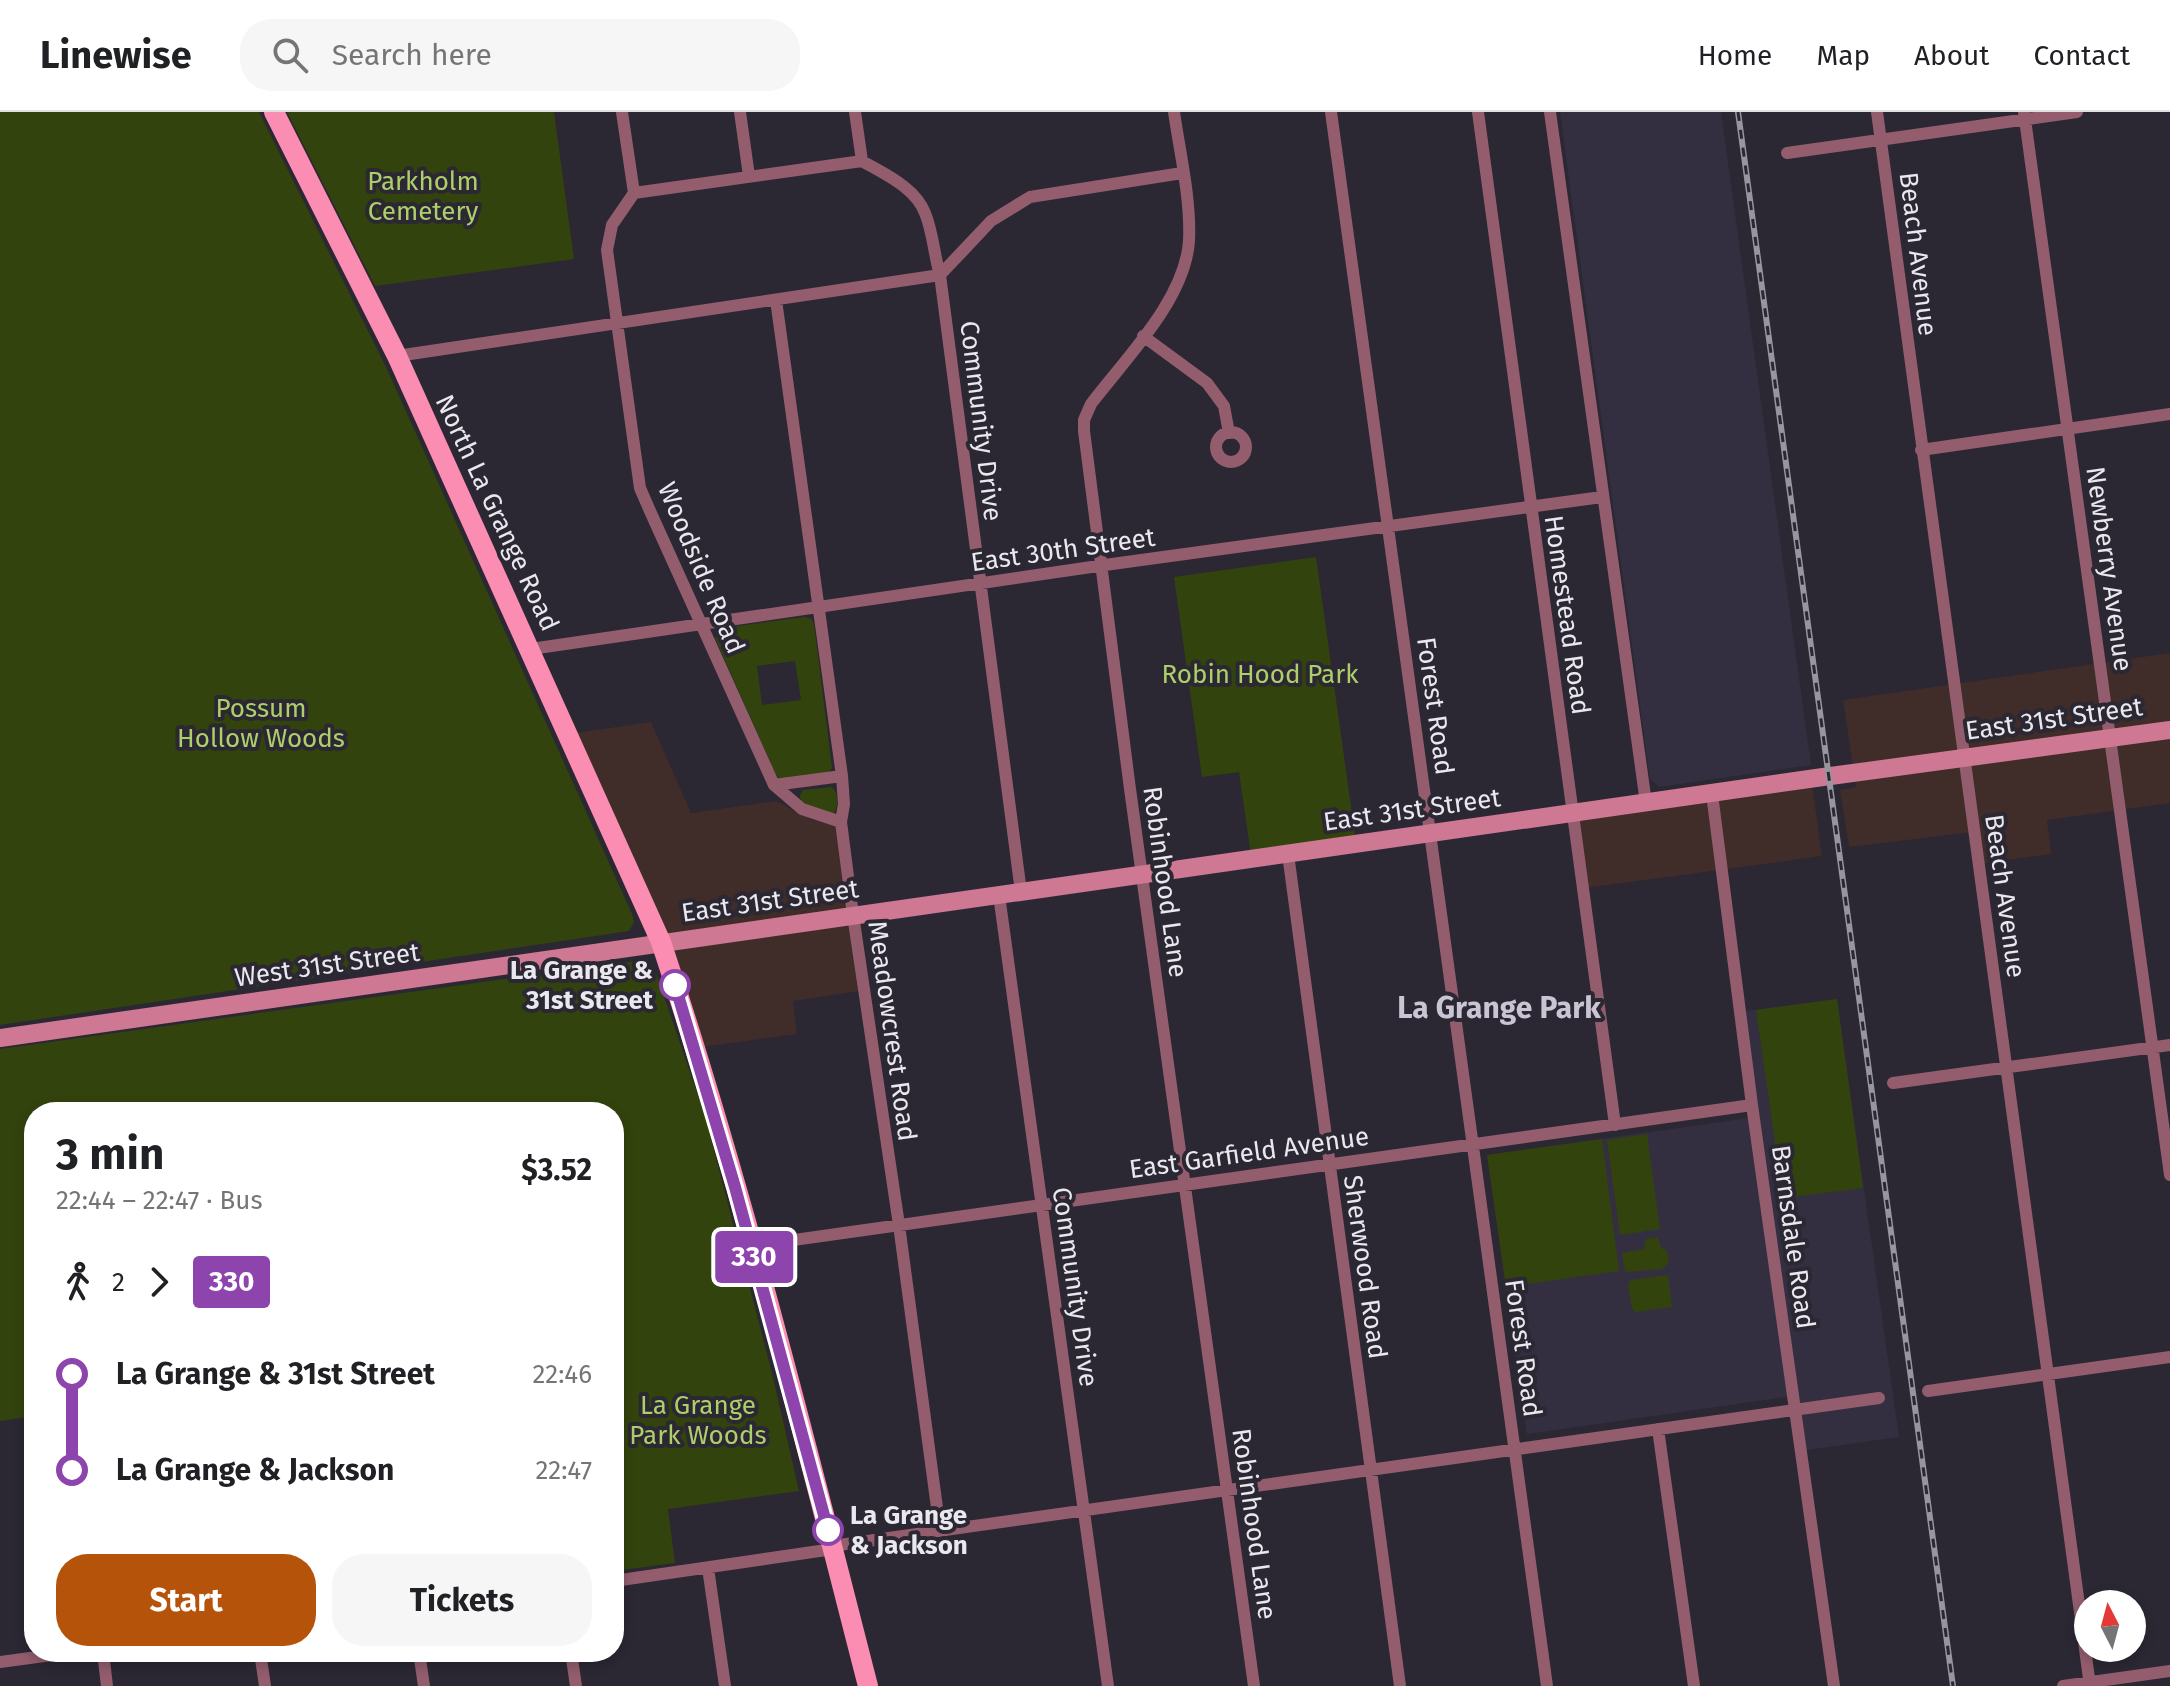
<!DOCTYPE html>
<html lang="en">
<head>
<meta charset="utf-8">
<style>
	body { margin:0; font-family:"Fira Sans",sans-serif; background:#f6f6f6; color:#202124; height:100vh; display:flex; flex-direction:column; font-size:30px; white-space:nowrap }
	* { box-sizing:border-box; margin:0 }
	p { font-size:26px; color:#757577 }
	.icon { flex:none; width:44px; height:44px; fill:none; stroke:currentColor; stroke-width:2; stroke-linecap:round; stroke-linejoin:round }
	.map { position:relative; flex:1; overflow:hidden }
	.drawer { position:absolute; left:24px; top:990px; width:600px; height:560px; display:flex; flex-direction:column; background:#fff; border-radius:32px; box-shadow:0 4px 12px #0003 }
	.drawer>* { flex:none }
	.badge { padding:0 16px; border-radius:6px; font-size:28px; line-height:52px }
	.needle { width:52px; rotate:354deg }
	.buttons { position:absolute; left:2074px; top:1478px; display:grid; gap:16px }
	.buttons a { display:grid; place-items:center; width:72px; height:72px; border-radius:50%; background:#fff; box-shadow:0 4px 12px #0003; font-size:40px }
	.map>.badge { position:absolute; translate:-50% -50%; box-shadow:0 0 0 4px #fff }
	.legs { display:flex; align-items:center; gap:12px; height:88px; padding:0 32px; font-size:26px }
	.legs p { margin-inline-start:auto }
	.overview { display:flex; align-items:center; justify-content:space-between; height:136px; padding:0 32px }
	h1 { font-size:44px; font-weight:700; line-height:60px }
	.action { display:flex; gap:16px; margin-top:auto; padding:16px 32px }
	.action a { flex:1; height:92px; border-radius:32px; background:#b45309; color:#fff; font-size:32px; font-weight:700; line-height:92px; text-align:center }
	.action a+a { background:#f6f6f6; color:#202124 }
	ul { padding:0 32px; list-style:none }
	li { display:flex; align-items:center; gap:28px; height:96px; font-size:30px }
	li i { display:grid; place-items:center; width:12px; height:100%; margin:0 10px; background:currentColor }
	li i::after { content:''; width:20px; height:20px; margin:-10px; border:6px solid; border-radius:50%; background:#fff }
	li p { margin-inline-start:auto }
	li:first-child i { background:linear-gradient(#0000 50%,currentColor 0) }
	li:last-child i { background:linear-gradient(currentColor 50%,#0000 0) }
	header { display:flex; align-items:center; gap:48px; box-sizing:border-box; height:112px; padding:0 40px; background:#fff; border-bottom:2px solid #e0e0e0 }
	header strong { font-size:38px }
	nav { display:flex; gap:44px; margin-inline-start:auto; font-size:28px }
	.search { width:560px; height:72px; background:#f6f6f6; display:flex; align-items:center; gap:20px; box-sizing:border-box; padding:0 28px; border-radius:32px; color:#757577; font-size:30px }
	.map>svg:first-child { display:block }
	.commercial { fill:#402c28 }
	.built { fill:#342f40 }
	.green { fill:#33430d; fill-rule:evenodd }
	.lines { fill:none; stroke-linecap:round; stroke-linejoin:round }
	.minor { stroke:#935d6e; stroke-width:12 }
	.secondary { stroke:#ce7894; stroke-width:18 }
	.primary { stroke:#fb8cb2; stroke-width:20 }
	.rail-casing { stroke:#97959e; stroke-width:6 }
	.rail { stroke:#2b2833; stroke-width:3; stroke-dasharray:9; stroke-linecap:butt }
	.line-1-casing { stroke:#fff; stroke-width:18 }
	.line-1 { stroke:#8e44ad; stroke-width:12 }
	.stop-1-dot { fill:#fff; stroke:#8e44ad; stroke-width:4 }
	.labels { text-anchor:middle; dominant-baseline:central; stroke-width:8; stroke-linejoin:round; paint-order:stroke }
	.park-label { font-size:26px; fill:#adcf6a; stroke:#2b2833 }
	.street-label { font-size:26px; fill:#e9e8ef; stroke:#2b2833 }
	.stop-label { font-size:26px; font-weight:bold; fill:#e9e8ef; stroke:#2b2833; text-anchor:end }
	.quarter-label { font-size:30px; font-weight:bold; fill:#c9c5d4; stroke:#2b2833 }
</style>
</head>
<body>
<header>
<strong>Linewise</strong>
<div class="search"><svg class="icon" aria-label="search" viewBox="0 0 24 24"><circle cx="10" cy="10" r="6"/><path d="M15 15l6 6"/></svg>Search here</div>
<nav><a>Home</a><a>Map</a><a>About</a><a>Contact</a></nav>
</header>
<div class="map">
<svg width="2170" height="1574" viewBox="0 0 2170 1574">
	<rect width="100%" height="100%" fill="#2b2833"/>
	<path class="commercial" d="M2170,541V691L2047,708L2051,742L1977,752L1972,720L1849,735L1840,678L1856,675L1843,588Z
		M651,610L691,701L776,689L810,707L845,716L856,800L665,824L575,621Z
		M1812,673L1822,744L1578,777L1570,707Z
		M856,807L866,878L793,889L797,922L702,935L667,834Z"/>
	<path class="built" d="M1560,0H1721L1811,653L1659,675L1650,667Z
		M1837,887L1899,1325L1800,1339L1792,1284L1527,1322L1487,1043L1749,1006L1738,900Z"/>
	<path class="green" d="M0,0H259L387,257L632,802L634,810L629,819L0,913Z
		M287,0H554L574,147L375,174Z
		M1316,445L1356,730L1251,743L1239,660L1202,665L1174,465Z
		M805,505L811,507L814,512L832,656L828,661L780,667L776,663L715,526L722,516ZM795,549L801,588L762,593L757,554Z
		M832,675C839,682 839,695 833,702C821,698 800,698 800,683L803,678Z
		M635,849L649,854L657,864L705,1004L772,1261L799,1379L668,1397L675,1451L614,1459V1000H34V1304L0,1309V937Z
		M1837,887L1863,1076L1783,1086L1756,898Z
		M1647,1022L1660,1117L1620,1123L1607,1028Z
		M1602,1027L1619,1159L1506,1175L1487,1043Z
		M1658,1125L1661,1136L1667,1139L1669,1150L1662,1157L1625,1160L1622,1141L1644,1137L1646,1127Z
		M1668,1163L1672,1195L1636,1200L1632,1197L1628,1172L1631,1168Z"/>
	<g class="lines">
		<path class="minor" d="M622,0L634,81L862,49
			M740,0L749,64
			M1174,0C1180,42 1191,87 1189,129C1185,188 1125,247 1091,292L1084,308V319L1130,677L1254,1574
			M1331,0L1547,1574
			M1478,0L1615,1013
			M1550,0L1646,691
			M1877,0L2090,1574
			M2024,0L2170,1063
			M1787,41L2077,0
			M634,81L612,113L607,138L640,376L650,399L774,673L802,697L841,710
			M776,188L842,664L844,692L841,710L853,803L899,1113L940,1418
			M1143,224L1207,271L1224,294L1229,321
			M397,244L940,163C934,143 933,120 925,101C915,75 884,62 862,49L855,0
			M1216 335a15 15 0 1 1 30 0a15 15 0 1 1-30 0Z
			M1921,338L2170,302
			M531,537L1112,452L1602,385
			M774,673L842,664
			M1712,682L1752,993L1834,1574
			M1288,742L1400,1574
			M1021,780L940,163L991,109L1030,85L1182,61
			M999,783L1108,1574
			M1893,971L2170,933
			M751,1134L1752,993
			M1928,1279L2170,1245
			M1658,1317L1694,1574
			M832,1434L1879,1286
			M708,1456L725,1574
			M614,1469L833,1437
			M103,1540L107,1574
			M260,1540L265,1574
			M419,1540L424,1574
			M571,1540L576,1574
			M0,1550L74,1540
			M2063,1574L2170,1559"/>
		<path class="secondary" d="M0,926L1823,665L2170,618"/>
		<path class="primary" d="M274,0L397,244L661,830C742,1074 804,1325 868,1574"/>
		<defs>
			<path id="rail" d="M1738,0L1953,1574"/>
		</defs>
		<use href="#rail" class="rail-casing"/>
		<use href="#rail" class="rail"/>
	</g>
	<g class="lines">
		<defs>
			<path id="line-1" d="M675,873L735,1075L828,1418"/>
		</defs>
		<use href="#line-1" class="line-1-casing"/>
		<use href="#line-1" class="line-1"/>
	</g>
	<g class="stop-1-dot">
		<circle cx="675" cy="873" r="14"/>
		<circle cx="828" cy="1418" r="14"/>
	</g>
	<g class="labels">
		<g class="park-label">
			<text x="423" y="69">Parkholm<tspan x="423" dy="30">Cemetery</tspan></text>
			<text x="1260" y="562">Robin Hood Park</text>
			<text x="261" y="596">Possum<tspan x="261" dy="30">Hollow Woods</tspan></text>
			<text x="698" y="1293">La Grange<tspan x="698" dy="30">Park Woods</tspan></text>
		</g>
		<g class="street-label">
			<text transform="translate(1918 142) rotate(83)">Beach Avenue</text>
			<text transform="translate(981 309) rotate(83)">Community Drive</text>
			<text transform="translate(497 401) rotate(65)">North La Grange Road</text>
			<text transform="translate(1063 438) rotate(-8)">East 30th Street</text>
			<text transform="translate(701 456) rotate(67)">Woodside Road</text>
			<text transform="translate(2109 457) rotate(82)">Newberry Avenue</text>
			<text transform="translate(1567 503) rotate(82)">Homestead Road</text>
			<text transform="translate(1435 594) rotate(82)">Forest Road</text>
			<text transform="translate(2054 607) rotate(-8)">East 31st Street</text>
			<text transform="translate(1412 698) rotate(-8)">East 31st Street</text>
			<text transform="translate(1165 770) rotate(82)">Robinhood Lane</text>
			<text transform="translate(2005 784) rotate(82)">Beach Avenue</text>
			<text transform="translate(770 789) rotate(-8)">East 31st Street</text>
			<text transform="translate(327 853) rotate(-8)">West 31st Street</text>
			<text transform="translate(892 919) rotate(82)">Meadowcrest Road</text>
			<text transform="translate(1249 1041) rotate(-8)">East Garfield Avenue</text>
			<text transform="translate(1793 1125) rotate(82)">Barnsdale Road</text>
			<text transform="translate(1365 1155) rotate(82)">Sherwood Road</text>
			<text transform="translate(1075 1175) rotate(82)">Community Drive</text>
			<text transform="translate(1523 1236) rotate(82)">Forest Road</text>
			<text transform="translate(1254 1412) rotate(82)">Robinhood Lane</text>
		</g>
		<g class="stop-label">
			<text x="653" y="858">La Grange &amp;<tspan x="653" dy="30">31st Street</tspan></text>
			<text x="850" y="1403" text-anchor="start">La Grange<tspan x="850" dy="30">&amp; Jackson</tspan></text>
		</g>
		<g class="quarter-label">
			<text x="1499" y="896">La Grange Park</text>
		</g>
	</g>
</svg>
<div class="buttons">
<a><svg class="needle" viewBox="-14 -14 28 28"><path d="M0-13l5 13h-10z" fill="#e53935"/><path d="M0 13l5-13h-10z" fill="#757577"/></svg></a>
</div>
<b class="badge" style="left:754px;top:1145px;background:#8e44ad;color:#fff">330</b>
<section class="drawer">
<div class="overview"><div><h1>3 min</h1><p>22:44 – 22:47 · Bus</p></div><b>$3.52</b></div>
<div class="legs"><svg class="icon" aria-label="walk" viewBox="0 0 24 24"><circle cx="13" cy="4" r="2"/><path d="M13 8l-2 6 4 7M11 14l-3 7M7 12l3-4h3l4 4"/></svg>2<svg class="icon" aria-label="forward" viewBox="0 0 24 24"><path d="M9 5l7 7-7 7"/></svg><b class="badge" style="background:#8e44ad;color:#fff">330</b></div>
<ul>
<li><i style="color:#8e44ad"></i><b>La Grange &amp; 31st Street</b><p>22:46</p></li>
<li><i style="color:#8e44ad"></i><b>La Grange &amp; Jackson</b><p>22:47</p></li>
</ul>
<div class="action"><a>Start</a><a>Tickets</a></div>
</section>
</div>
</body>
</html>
